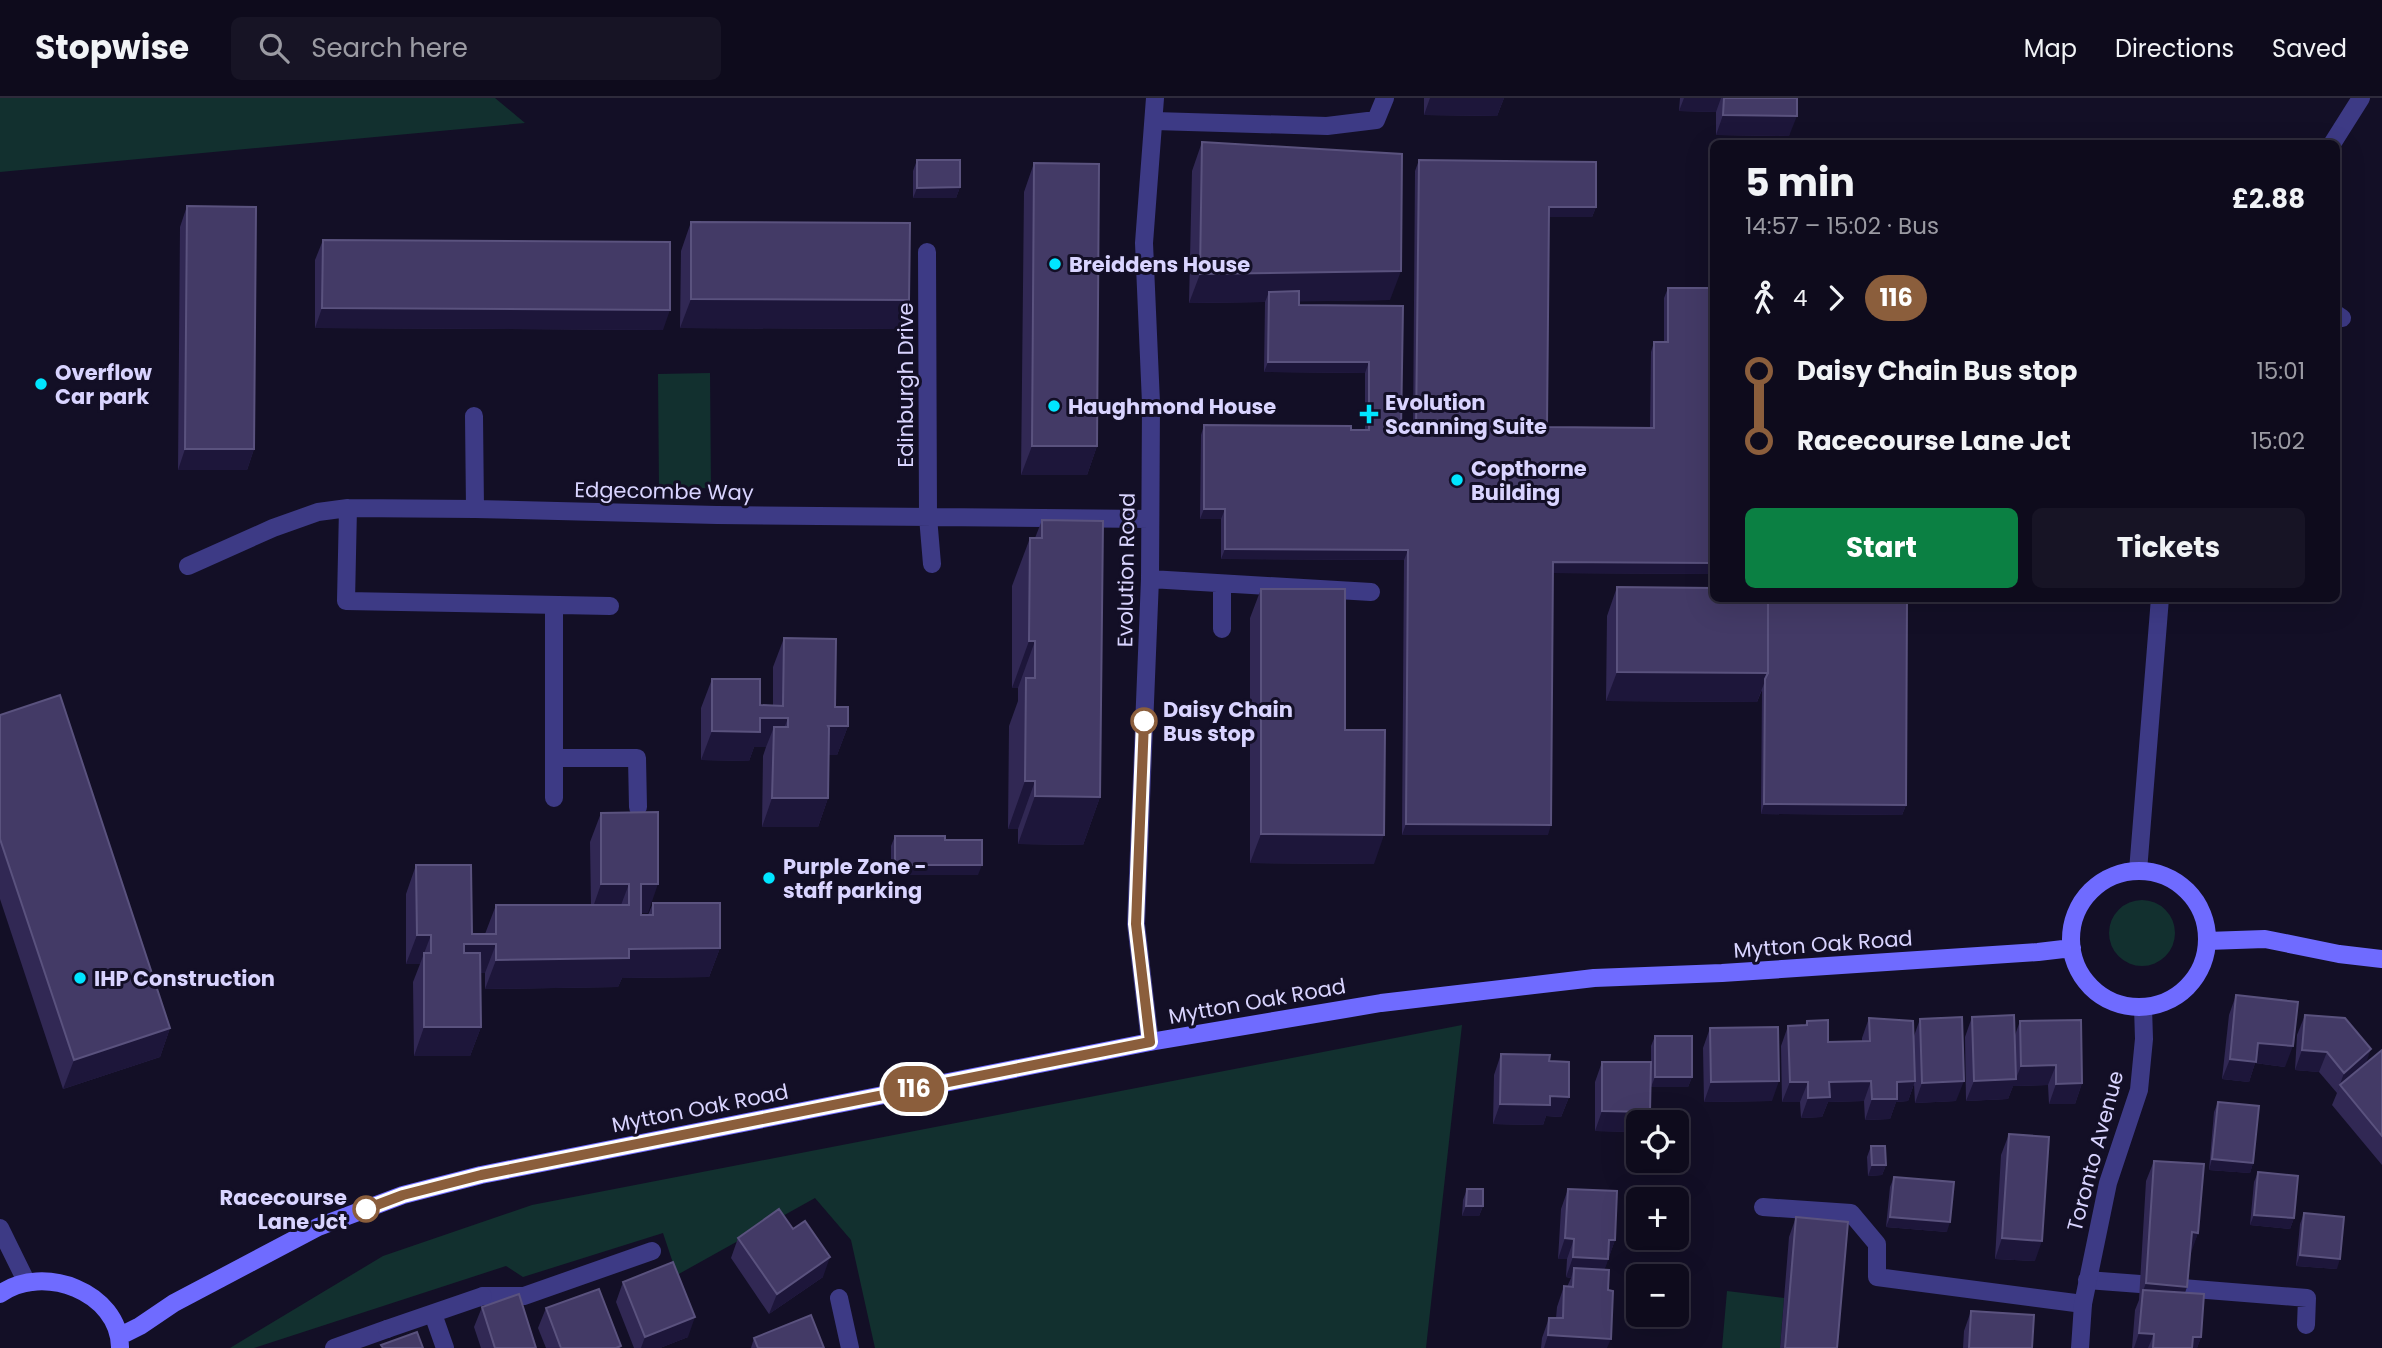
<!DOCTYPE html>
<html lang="en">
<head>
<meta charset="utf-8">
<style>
	body { margin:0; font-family:Poppins,sans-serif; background:#171425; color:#f1f3f6; height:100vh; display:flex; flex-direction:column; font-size:26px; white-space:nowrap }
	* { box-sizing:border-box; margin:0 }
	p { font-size:23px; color:#9b9ba3 }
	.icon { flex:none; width:38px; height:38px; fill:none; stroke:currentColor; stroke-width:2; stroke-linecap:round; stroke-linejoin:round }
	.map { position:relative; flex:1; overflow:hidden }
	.sheet { position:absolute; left:1710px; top:42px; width:630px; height:462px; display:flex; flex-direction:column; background:#0e0b1c; border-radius:10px; box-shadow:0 7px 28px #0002,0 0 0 2px #2e2b3b }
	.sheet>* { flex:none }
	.badge { padding:0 14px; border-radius:23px; font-size:24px; line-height:46px }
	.tools { position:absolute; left:1626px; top:1012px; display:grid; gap:14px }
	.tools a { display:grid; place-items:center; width:63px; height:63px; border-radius:10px; background:#0e0b1c; box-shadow:0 7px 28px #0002,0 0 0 2px #2e2b3b; font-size:35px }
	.map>.badge { position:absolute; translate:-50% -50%; box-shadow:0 0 0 4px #fff }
	.legs { display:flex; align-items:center; gap:10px; height:77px; padding:0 35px; font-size:23px }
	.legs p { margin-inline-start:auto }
	.summary { display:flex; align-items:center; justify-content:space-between; height:119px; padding:0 35px }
	h1 { font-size:38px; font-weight:700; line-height:52px }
	.button { display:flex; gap:14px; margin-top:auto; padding:14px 35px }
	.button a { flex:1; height:80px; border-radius:10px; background:#0b8043; color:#fff; font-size:28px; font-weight:700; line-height:80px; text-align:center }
	.button a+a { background:#171425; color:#f1f3f6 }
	ul { padding:0 35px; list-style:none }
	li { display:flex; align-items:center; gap:24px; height:70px; font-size:26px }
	li i { display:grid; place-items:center; width:10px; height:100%; margin:0 9px; background:currentColor }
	li i::after { content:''; width:18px; height:18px; margin:-9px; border:5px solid; border-radius:50%; background:#0e0b1c }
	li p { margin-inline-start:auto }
	li:first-child i { background:linear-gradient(#0000 50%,currentColor 0) }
	li:last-child i { background:linear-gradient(currentColor 50%,#0000 0) }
	header { display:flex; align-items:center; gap:42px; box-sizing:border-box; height:98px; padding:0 35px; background:#0e0b1c; border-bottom:2px solid #2e2b3b }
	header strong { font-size:33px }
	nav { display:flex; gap:38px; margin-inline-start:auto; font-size:24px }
	.search { width:490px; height:63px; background:#171425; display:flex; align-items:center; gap:18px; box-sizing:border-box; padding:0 24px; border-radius:10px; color:#9b9ba3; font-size:26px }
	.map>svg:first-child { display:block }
	.green { fill:#12302f }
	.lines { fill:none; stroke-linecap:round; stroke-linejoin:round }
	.lane { stroke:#3d3a85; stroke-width:18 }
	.street { stroke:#3d3a85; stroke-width:18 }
	.secondary { stroke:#6f6bff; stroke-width:18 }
	.wall { fill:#312854 }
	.shaded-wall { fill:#1d163a }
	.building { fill:#433a66; stroke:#5a527e; stroke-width:2 }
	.line-1-casing { stroke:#fff; stroke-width:16 }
	.line-1 { stroke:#8b5e3c; stroke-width:10 }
	.poi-dot { fill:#00e5ff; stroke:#130f26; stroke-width:2.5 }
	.stop-1-dot { fill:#fff; stroke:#8b5e3c; stroke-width:3.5 }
	.labels { text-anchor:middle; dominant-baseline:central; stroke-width:6; stroke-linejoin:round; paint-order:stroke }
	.poi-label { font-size:21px; font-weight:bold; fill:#d9d4ff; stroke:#130f26; text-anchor:start }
	.street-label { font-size:21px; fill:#d9d4ff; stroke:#130f26 }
	.stop-label { font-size:21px; font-weight:bold; fill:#d9d4ff; stroke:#130f26; text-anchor:start }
</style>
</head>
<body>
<header>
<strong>Stopwise</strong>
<div class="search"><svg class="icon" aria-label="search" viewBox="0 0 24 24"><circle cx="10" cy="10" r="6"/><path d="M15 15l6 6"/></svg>Search here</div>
<nav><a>Map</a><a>Directions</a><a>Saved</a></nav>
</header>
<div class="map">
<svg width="2382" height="1250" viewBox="0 0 2382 1250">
	<rect width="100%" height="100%" fill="#130f26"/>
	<path class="green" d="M0,0H495L525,25L0,74Z
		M710,275L711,390L659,391L658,276Z
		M2109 835a33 33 0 1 1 66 0a33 33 0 1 1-66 0Z
		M1462,927L1426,1250H875L851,1142L815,1100L677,1177L663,1135L523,1179L506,1168L254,1250H230L383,1158L532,1107Z
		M1727,1193L1784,1200L1780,1250H1722Z"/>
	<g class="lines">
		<path class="lane" d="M1155,23L1327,28L1376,22L1385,0
			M2332,46L2361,0
			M927,154L928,419L932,466
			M2336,216L2342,220
			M474,318L475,411
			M348,410L346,503L610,508
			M188,468L273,430L318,414L348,410L475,411L717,417L1150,421
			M1150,481L1371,494
			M554,507V700
			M1222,531V486
			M554,660H637L638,709
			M2138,773L2160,500
			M1150,944L1136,826L1150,481L1151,305L1144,145L1155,0
			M1763,1109L1851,1115L1877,1146V1179L2083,1206
			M2087,1182L2140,1186
			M2182,1190L2307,1200L2306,1227
			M483,1198H524L652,1153
			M839,1200L850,1250
			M334,1250L387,1231"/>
		<path class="street" d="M0,1130L27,1185
			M433,1216L445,1250
			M387,1231L483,1198
			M2080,1250L2083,1206L2108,1085L2139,992L2144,941L2143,909"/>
		<path class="secondary" d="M2071 841a68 68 0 1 1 136 0a68 68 0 1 1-136 0Z
			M2207,843L2265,841L2339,856L2382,861
			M0,1196C43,1165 119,1194 120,1249
			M120,1238L140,1228L174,1205L318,1129L403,1097L481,1077L1150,944L1381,905L1594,880L1722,875L2038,854L2072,850"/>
	</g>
	<path class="wall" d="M1424,0H1504L1497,18L1424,17Z
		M1680,0H1797L1789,38L1716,37V14L1679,13Z
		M1202,44L1390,202L1299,203V207L1403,208L1401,332L1413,333L1415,73L1419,62L1596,109L1592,119H1549L1547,329L1650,330L1651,254L1654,244H1664V200L1668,190H1713V476L1553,475L1548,737H1402L1404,462L1221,461V421H1200L1201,337L1204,327L1365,332V275L1264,274L1265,204L1189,205L1192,73Z
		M917,62L960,89L956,100H913V73Z
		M1034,65L1097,348L1087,377H1021L1024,94Z
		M187,108L254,351L247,372H178L180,129Z
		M691,124L899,231L680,230L681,153Z
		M323,142L663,232L315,230V162Z
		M1042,422L1100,699L1083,747L1018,746V731H1008L1009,628L1018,603V590H1012V488L1030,440H1035Z
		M1617,489L1713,490L1906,707L1902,717L1761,716L1762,592L1757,604L1606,603L1607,518Z
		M1261,491L1345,632L1374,766L1250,765V520Z
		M784,540L848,628L837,657H829L828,700L818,729H762L763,658L766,649H754L749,663L701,662V610L712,581L760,607L773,608V569Z
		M0,617L170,930L160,959L63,991L0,801Z
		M601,715L648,815H641V817H648L653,805L720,850L709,879L622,880L618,889L485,891V875H480L481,929L470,958H414L413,884L420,866H406V796L416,767L472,836H485L496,807H591L590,744Z
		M895,738L945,742L978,777H891V748Z
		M2236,897L2285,969L2255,965L2249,984L2222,981L2229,917Z
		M2305,917L2367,964L2382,952V1067L2332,1007L2337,995L2319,974L2295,972L2297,937Z
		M1972,919L2015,937L2020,923L2082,985L2075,1006H2049L2048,987L2013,988L2008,1001L1966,1003L1965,939Z
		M1869,920L1914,938L1920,921L1956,1003L1915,1005L1914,986L1908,1003L1896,1004L1890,1021L1865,1022L1864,1003L1828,1004L1822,1019L1801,1020L1800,1004H1782L1781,948L1788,928L1805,927L1807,923L1828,944L1862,943V940Z
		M1710,930L1772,1003L1704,1004L1703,950Z
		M1655,938L1692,979L1688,989H1651V948Z
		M1501,956L1549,963L1569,999L1561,1019L1546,1018L1543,1027L1493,1026L1494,977Z
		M1602,964L1638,1024V1034L1595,1033V984Z
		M2218,1004L2253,1065L2250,1075L2209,1072L2214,1014Z
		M2009,1036L2035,1163L1995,1161L2001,1057Z
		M1871,1048L1886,1067L1882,1077L1868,1078L1867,1059Z
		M2154,1063L2198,1135L2190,1155L2185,1195L2201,1239L2197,1250H2132L2135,1212L2139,1202L2146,1083Z
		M2258,1074L2294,1120L2290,1131L2250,1127L2254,1084Z
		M1894,1079L1947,1134L1886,1129L1890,1089Z
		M1467,1091L1483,1108L1479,1118H1462L1463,1102Z
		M1568,1091L1615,1142L1604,1172L1607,1250H1541L1542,1240L1549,1220H1556L1557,1209L1564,1188L1567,1189L1571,1180L1566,1179L1567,1161H1558L1561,1111Z
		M2304,1115L2337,1171L2296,1168L2300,1126Z
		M1796,1119L1837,1250H1780L1789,1139Z
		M738,1140L823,1179L769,1216L731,1160Z
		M623,1184L688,1239L660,1250H634L616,1204Z
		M482,1209L536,1250H481L474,1229Z
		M546,1210L621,1248L620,1250H546L538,1230Z
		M1971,1213L2032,1250H1963L1964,1233Z
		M754,1240L824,1250H751Z"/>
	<path class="shaded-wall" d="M1430,0H1504L1497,18L1424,17Z
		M1684,0H1721L1716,14L1679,13Z
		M1723,17L1797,18L1789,38L1716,37Z
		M960,89L956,100H913L917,90Z
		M1549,109H1596L1592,119H1545Z
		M1401,173L1390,202L1269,204V194L1265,204L1189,205L1200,176Z
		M691,201L909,202L899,231L680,230Z
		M322,210L670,212L663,232L315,230Z
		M1268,264H1369L1365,275L1264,274Z
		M1032,348H1097L1087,377H1021Z
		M185,351H254L247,372H178Z
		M1204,411H1225L1221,421H1200Z
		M1225,451L1408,452L1404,462L1221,461Z
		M1553,464L1713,465V476L1549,475Z
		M1029,543H1035L1018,590H1012Z
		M1617,574L1768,575L1757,604L1606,603Z
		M760,620H788L777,649L774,629L766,649H754L749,663L701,662L712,633Z
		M828,628H848L837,657H817Z
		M1025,683H1035L1018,731H1008Z
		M1035,698L1100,699L1083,747L1018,746Z
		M772,700H828L818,729H762Z
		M1764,706L1906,707L1902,717L1761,716Z
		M1406,726L1551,727L1548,737H1402Z
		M1261,736L1384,737L1374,766L1250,765Z
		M895,767H982L978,777H891Z
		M601,786H629L618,815H591Z
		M641,786H658L648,815H630Z
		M417,837H431L420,866H406Z
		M464,846H496L485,875H454Z
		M720,850L709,879L622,880L618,889L485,891L496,862L629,851Z
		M424,929H481L470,958H414Z
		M170,930L160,959L63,991L74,962Z
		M2258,945L2293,948L2285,969L2255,965L2249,984L2222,981L2230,961Z
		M2371,951L2364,971L2340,987L2337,995L2344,975Z
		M2302,952L2327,954L2319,974L2295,972Z
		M2056,967L2048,987L2013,988L2021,968Z
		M1655,979H1692L1688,989H1651Z
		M2016,981L2008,1001L1966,1003L1974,983Z
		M1779,983L1772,1003L1704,1004L1711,984Z
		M1871,983L1864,1003L1828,1004L1822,1019L1801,1020L1808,1000L1829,984Z
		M1915,983L1908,1003L1896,1004L1890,1021L1865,1022L1872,1001L1897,984Z
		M1964,983L1956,1003L1915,1005L1922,985Z
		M1790,984H1808L1800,1004H1782Z
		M2082,985L2075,1006H2049L2056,986Z
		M1550,998L1569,999L1561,1019L1546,1018L1543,1027L1493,1026L1500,1006Z
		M1602,1013L1650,1014L1646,1024H1638V1034L1595,1033Z
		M2212,1061L2253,1065L2250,1075L2209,1072Z
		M1872,1067H1886L1882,1077L1868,1078Z
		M1466,1108H1483L1479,1118H1462Z
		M2254,1117L2294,1120L2290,1131L2250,1127Z
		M1890,1119L1950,1124L1947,1134L1886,1129Z
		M2192,1134L2198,1135L2191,1155L2185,1154Z
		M1565,1140L1574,1141L1567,1161H1558Z
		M2002,1140L2042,1143L2035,1163L1995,1161Z
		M1609,1142H1615L1601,1182L1574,1170L1571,1180L1566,1179L1573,1159Z
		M2300,1157L2340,1161L2337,1171L2296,1168Z
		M830,1159L823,1179L769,1216L777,1196Z
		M2146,1185L2187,1189L2180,1209L2142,1196Z
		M695,1219L688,1239L660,1250H641L645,1239Z
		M2139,1235L2154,1236L2148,1250H2134Z
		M1548,1237L1611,1241L1607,1250H1544Z
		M2193,1239H2201L2197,1250H2189Z"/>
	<path class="building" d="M1724,0H1797V18L1723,17Z
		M1202,44L1402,56L1401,173L1200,176Z
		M917,62H960V89L917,90Z
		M1419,62L1596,64V109H1549L1547,329L1654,330V244H1668V190H1713V465L1553,464L1551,727L1406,726L1408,452L1225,451V411H1204V327L1351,328V332H1369V264H1268L1269,194L1299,193V207L1403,208L1401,332L1416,333Z
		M1034,65L1099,66L1097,348H1032Z
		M187,108L256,109L254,351H185Z
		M691,124L910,125L909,202L691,201Z
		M323,142L670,144V212L322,210Z
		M1042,422L1103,423L1100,699L1035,698V683H1025L1026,580H1035V543H1029L1030,440H1042Z
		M1617,489L1713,490V500H1768V575L1617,574Z
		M1261,491H1345V632H1385L1384,737L1261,736Z
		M1768,500H1907L1906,707L1764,706L1765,581L1768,575Z
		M784,540L836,541L835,609H848V628H828L829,630L828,700H772L774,629H788V620H760V634L712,633V581H760V607L783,608Z
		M60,597L170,930L74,962L0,741V617Z
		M658,714V786H641V817H653V805H720V850L629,851V860L496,862V846H464V855H480L481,929H424V855H431V837H417L416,767H471L472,836H496V807H629V786H601V715Z
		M895,738H945V742H982V767H895Z
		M2236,897L2298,904L2293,948L2258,945L2256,964L2230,961Z
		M2014,917L2016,981L1974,983L1972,919Z
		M2305,917L2345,920L2371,951L2344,975L2327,954L2302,952Z
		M1962,919L1964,983L1922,985L1920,921Z
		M1869,920L1913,923L1915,983L1897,984V1001H1872L1871,983L1829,984L1830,999L1808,1000V984H1790L1788,928L1807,927V923L1828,922V944L1870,943Z
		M2081,922L2082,985L2056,986V967L2021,968L2020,923Z
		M1778,929L1779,983L1711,984L1710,930Z
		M1655,938H1692V979H1655Z
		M2382,952V1038L2340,987Z
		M1501,956L1550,957L1549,963L1569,964V999L1550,998V1007L1500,1006Z
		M1602,964H1651L1650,1014L1602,1013Z
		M2218,1004L2259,1008L2253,1065L2212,1061Z
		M2009,1036L2049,1039L2042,1143L2002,1140Z
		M1871,1048H1885L1886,1067H1872Z
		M2154,1063L2204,1066L2198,1135L2192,1134L2187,1189L2146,1185Z
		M2258,1074L2298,1078L2294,1120L2254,1117Z
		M1894,1079L1954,1084L1950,1124L1890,1119Z
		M1467,1091H1483V1108H1466Z
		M1568,1091L1617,1093L1615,1142H1609L1608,1161L1573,1159L1574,1141L1565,1140Z
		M779,1111L793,1131L805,1123L830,1159L777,1196L738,1140Z
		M2304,1115L2344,1119L2340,1161L2300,1157Z
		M1796,1119L1848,1124L1837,1250H1785Z
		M673,1164L695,1219L645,1239L623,1184Z
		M1574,1170L1609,1172L1608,1192L1613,1193L1611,1241L1548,1237L1549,1220H1563L1564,1188L1573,1189Z
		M599,1191L621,1248L616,1250H561L546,1210Z
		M2143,1192L2204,1196L2201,1239H2193L2192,1250H2153L2154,1236L2139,1235Z
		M519,1196L536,1250H495L482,1209Z
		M1971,1213L2034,1217L2032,1250H1969Z
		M811,1217L824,1250H758L754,1240Z
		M417,1234L423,1250H383L381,1247Z"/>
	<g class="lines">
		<defs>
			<path id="line-1" d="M366,1111L403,1097L481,1077L1150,944L1136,826L1144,623"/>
		</defs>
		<use href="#line-1" class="line-1-casing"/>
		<use href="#line-1" class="line-1"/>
	</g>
	<g class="poi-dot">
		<circle cx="1055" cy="166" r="7"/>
		<circle cx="41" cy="286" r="7"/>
		<circle cx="1054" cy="308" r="7"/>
		<path d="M1365.5 305.5h7v7h7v7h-7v7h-7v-7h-7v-7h7z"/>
		<circle cx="1457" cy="382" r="7"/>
		<circle cx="769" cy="780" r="7"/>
		<circle cx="80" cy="880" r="7"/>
	</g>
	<g class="stop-1-dot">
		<circle cx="1144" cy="623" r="12"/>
		<circle cx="366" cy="1111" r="12"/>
	</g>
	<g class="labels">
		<g class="poi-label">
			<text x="1069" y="166">Breiddens House</text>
			<text x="55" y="274">Overflow<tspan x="55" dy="24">Car park</tspan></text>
			<text x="1385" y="304">Evolution<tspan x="1385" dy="24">Scanning Suite</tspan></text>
			<text x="1068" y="308">Haughmond House</text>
			<text x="1471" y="370">Copthorne<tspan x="1471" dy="24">Building</tspan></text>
			<text x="783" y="768">Purple Zone -<tspan x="783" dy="24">staff parking</tspan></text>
			<text x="94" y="880">IHP Construction</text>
		</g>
		<g class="street-label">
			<text transform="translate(905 287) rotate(-90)">Edinburgh Drive</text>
			<text transform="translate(664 393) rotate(1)">Edgecombe Way</text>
			<text transform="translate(1126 472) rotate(-89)">Evolution Road</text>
			<text transform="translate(1823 846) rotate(-4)">Mytton Oak Road</text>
			<text transform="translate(1257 903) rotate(-10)">Mytton Oak Road</text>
			<text transform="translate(700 1010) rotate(-11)">Mytton Oak Road</text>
			<text transform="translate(2095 1053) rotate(-75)">Toronto Avenue</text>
		</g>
		<g class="stop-label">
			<text x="1163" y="611">Daisy Chain<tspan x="1163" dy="24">Bus stop</tspan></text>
			<text x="347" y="1099" text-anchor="end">Racecourse<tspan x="347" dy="24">Lane Jct</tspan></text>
		</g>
	</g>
</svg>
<div class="tools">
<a><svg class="icon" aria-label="locate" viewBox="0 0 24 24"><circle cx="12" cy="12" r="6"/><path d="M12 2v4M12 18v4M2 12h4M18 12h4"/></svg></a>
<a>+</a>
<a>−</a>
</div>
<b class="badge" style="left:914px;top:991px;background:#8b5e3c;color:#fff">116</b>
<section class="sheet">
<div class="summary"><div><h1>5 min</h1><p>14:57 – 15:02 · Bus</p></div><b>£2.88</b></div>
<div class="legs"><svg class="icon" aria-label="walk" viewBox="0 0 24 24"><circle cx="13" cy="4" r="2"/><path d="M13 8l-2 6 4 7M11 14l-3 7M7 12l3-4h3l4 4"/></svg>4<svg class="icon" aria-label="forward" viewBox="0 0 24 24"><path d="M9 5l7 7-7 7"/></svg><b class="badge" style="background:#8b5e3c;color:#fff">116</b></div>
<ul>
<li><i style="color:#8b5e3c"></i><b>Daisy Chain Bus stop</b><p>15:01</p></li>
<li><i style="color:#8b5e3c"></i><b>Racecourse Lane Jct</b><p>15:02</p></li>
</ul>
<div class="button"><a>Start</a><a>Tickets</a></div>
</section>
</div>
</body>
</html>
